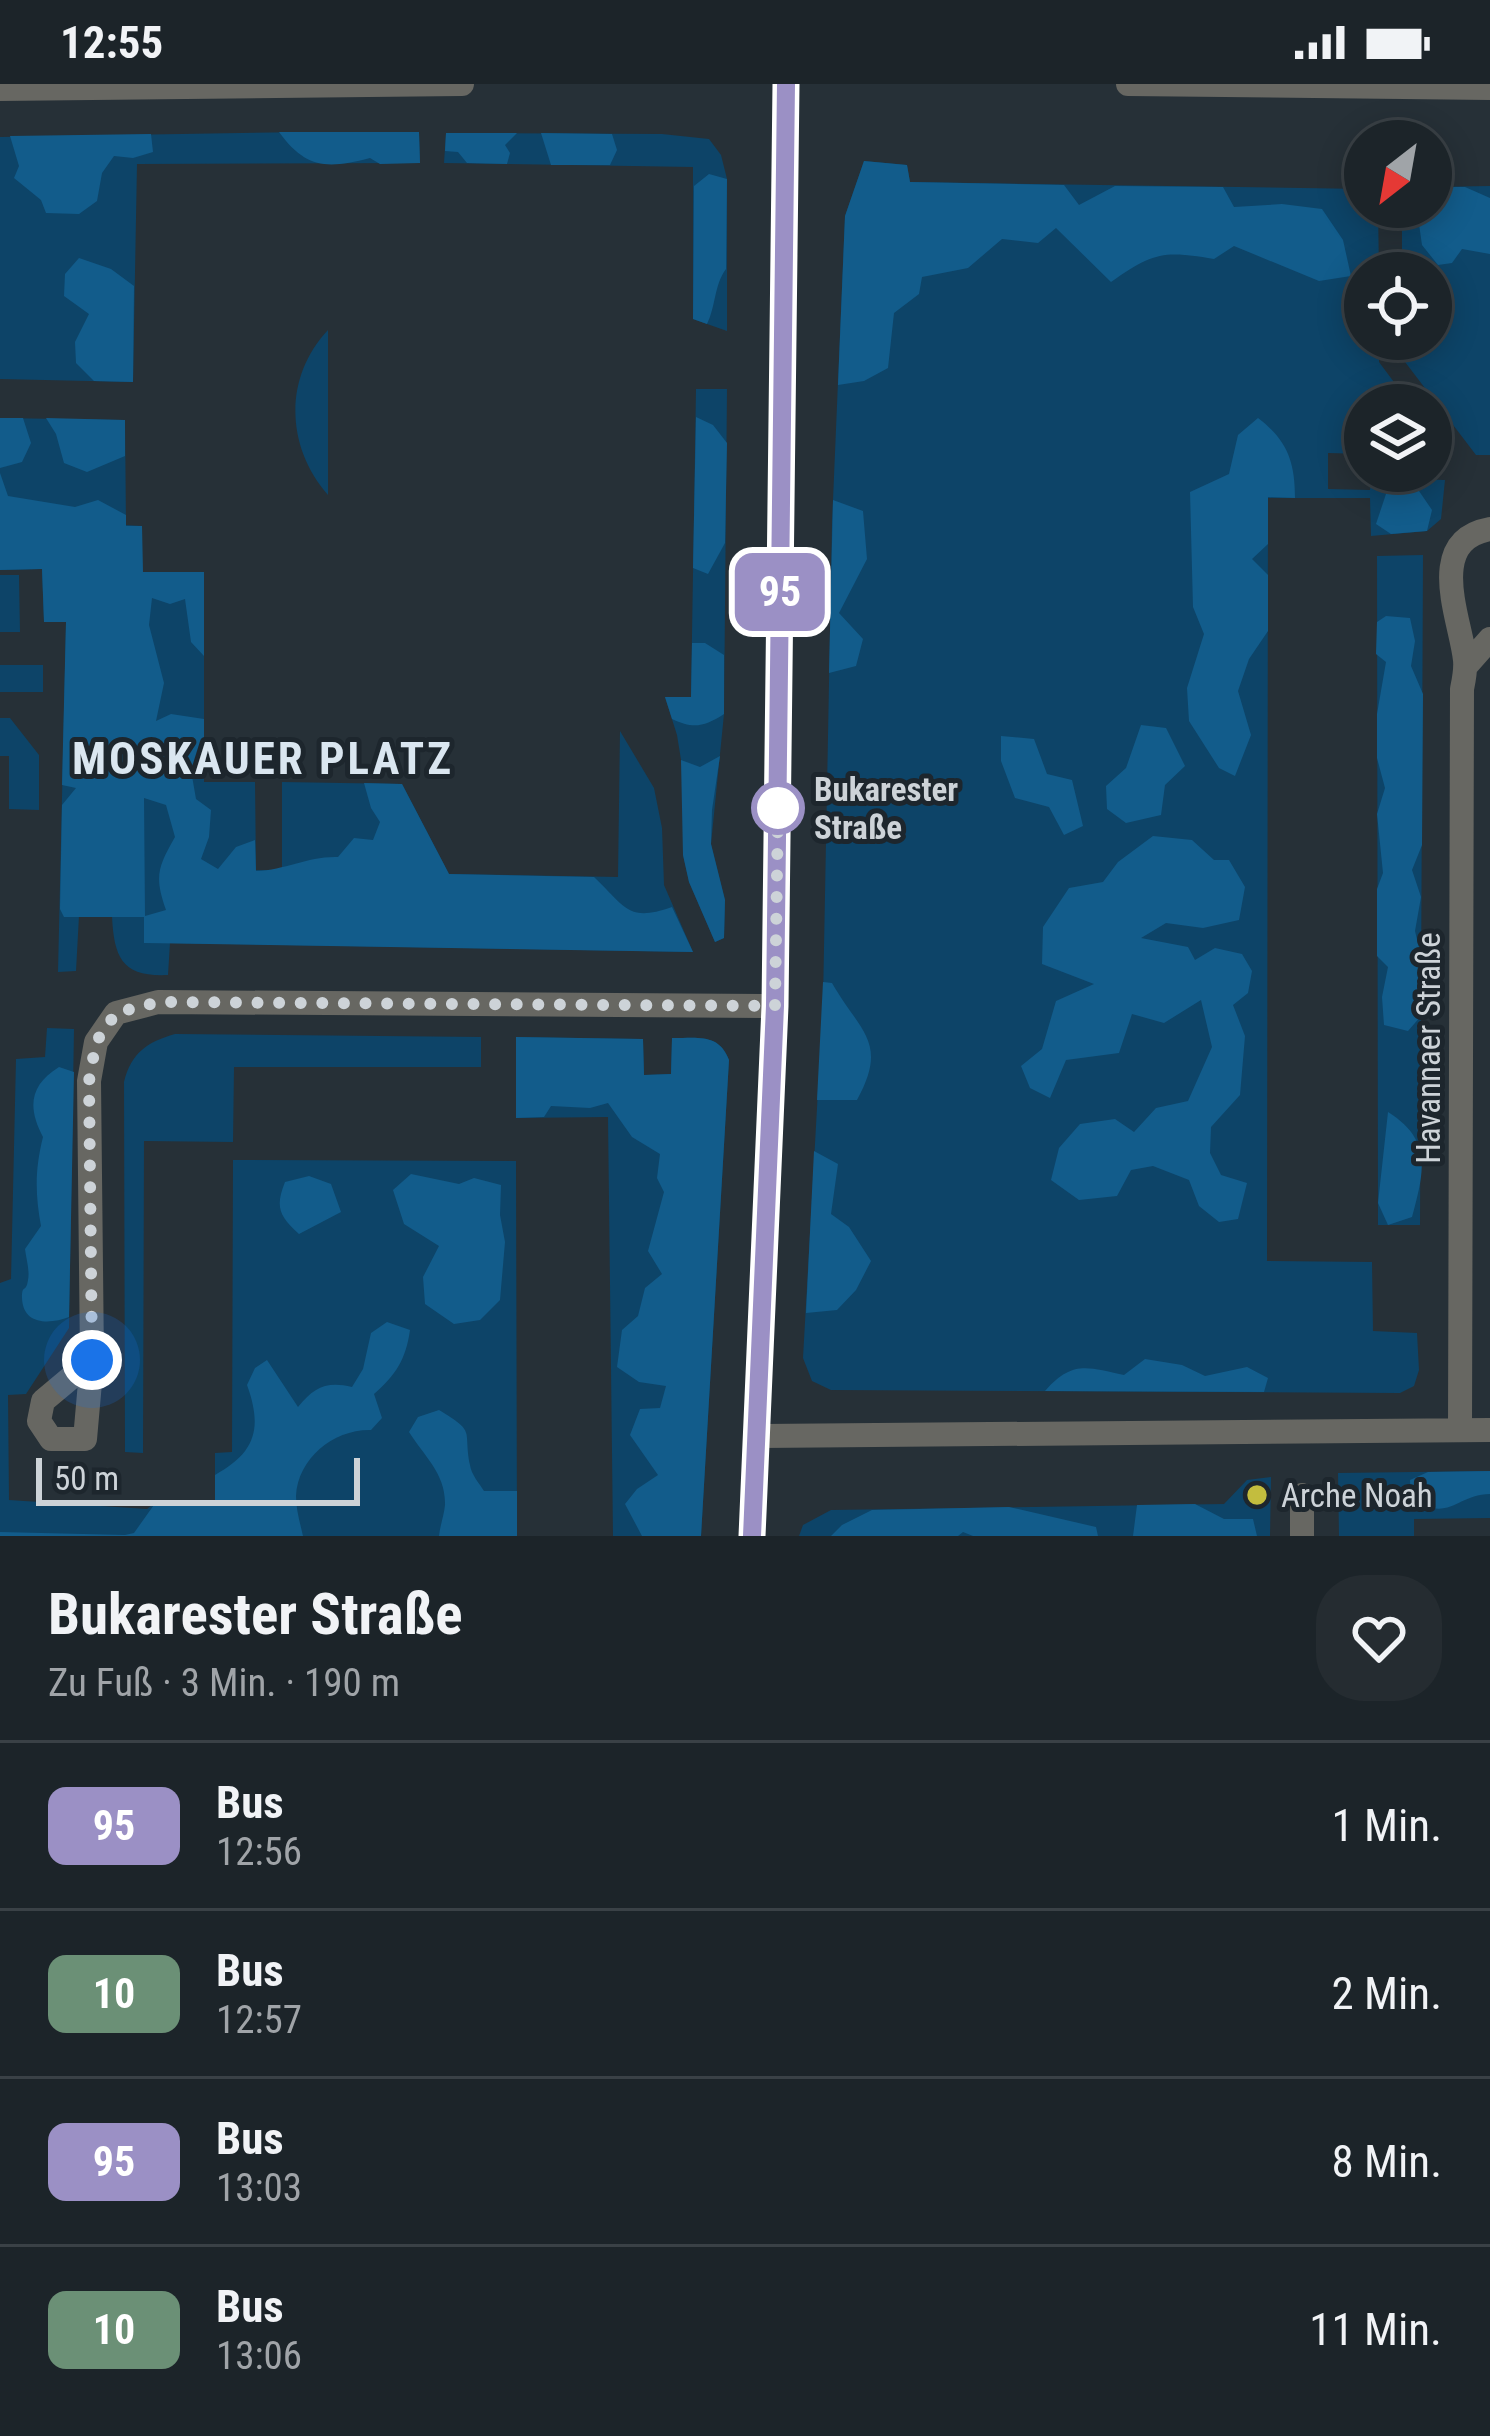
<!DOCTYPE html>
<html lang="de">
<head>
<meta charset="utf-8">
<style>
	body { margin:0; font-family:"Roboto Condensed",sans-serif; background:#252c31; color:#f1f3f6; height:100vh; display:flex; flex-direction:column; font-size:45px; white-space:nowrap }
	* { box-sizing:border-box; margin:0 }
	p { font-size:39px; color:#a0a4a8 }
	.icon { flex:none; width:66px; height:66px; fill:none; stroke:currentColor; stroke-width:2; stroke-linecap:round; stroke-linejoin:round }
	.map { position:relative; height:1452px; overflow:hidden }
	.side { display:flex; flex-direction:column; background:#1c2429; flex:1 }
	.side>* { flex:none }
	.badge { padding:0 24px; border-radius:18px; font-size:42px; line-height:78px }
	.needle { width:78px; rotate:211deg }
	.buttons { position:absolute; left:1344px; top:36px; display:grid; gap:24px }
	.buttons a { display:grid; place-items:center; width:108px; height:108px; border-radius:50%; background:#1c2429; box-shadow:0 6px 30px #0003,0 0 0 3px #3a4146; font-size:60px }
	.scale { position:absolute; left:36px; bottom:30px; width:324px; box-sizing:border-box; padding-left:12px; border:6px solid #cdd3d8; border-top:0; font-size:33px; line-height:42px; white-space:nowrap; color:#cdd3d8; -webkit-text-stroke:9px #1d262d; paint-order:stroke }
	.you { position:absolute; width:60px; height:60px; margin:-30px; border:9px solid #fff; border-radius:50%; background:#1a73e8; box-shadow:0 0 0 18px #1a73e833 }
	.map>.badge { position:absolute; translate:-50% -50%; box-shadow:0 0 0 6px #fff }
	.round { display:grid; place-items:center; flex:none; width:126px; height:126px; border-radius:48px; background:#252c31 }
	.headline { display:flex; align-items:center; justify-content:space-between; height:204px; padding:0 48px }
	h1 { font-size:57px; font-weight:700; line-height:90px }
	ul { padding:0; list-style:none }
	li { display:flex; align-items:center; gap:36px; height:168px; padding:0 48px; border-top:3px solid #3a4146 }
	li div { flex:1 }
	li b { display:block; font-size:45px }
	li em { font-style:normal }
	li .badge { min-width:132px; font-weight:700; text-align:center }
	.status { display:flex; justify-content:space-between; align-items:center; height:84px; padding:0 60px; background:#1c2429; direction:ltr }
	.status svg { height:33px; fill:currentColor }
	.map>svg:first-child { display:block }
	.green { fill:#0d4468 }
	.forest { fill:#125c8b; fill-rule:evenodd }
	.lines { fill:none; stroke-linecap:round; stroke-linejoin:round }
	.minor { stroke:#676762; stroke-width:24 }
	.tertiary { stroke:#676762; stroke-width:24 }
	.line-casing { stroke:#fff; stroke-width:27 }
	.line { stroke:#9b90c5; stroke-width:18 }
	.walk { stroke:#cdd3d8; stroke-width:12; stroke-dasharray:0 21.6 }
	.stop-dot { fill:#fff; stroke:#9b90c5; stroke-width:6 }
	.poi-dot { fill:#c3bd3e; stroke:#1d262d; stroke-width:4.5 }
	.labels { text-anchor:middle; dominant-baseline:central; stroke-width:10; stroke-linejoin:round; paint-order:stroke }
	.stop-label { font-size:33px; font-weight:bold; fill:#cdd3d8; stroke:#1d262d; text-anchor:start }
	.street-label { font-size:33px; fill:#cdd3d8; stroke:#1d262d }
	.poi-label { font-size:33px; fill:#cdd3d8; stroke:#1d262d; text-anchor:start }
	.district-label { font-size:45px; font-weight:bold; letter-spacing:3px; fill:#dae6f0; stroke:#1d262d }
</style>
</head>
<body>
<div class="status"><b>12:55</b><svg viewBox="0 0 49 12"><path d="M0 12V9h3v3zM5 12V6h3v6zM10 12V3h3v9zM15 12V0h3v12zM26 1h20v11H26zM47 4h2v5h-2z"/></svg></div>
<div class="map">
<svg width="1490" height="1452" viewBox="0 0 1490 1452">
	<rect width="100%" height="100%" fill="#263037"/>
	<path class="green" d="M307,48H419L420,79L137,80L133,298L0,295V53Z
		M446,49L662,50L709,55L721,71L727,95V247L693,235V83L444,79Z
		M864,77L907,81L910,98L1365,105V123H1378L1379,189H1365V255H1379V278L1411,321H1365V370L1328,369V405L1370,406L1371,394L1445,396L1441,435L1427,447L1371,452L1370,414H1268L1267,1177L1372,1178L1373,1247L1417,1249L1419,1286L1414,1302L1400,1309L831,1306L812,1297L803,1274L823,917L832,440L845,132Z
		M1490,102V371H1476L1402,274V255H1431V189H1402V123H1431V103Z
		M328,246V411C286,363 283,294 328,246Z
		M696,305H727L724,630L711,760L725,816L724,854L715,858L689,798L683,771L684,694L677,651L665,613H691Z
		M0,334L125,336L126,441L142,442V488H204V698H255L256,786H282V698L402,700L449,790L618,793L620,647L654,704L662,744L664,801L693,868L170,859L168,891C123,893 114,875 112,832H79L76,887L58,888L66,538H44L42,485L0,486Z
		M1423,471L1420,1141H1378L1377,472Z
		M0,491H19L20,548H0Z
		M0,581H43V608H0Z
		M0,634H10L39,671V726L9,725V672H0Z
		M47,944L74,945L69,1244L26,1310L8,1311L9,1416L147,1425L156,1418H215V1369L232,1368L233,1076L516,1077L517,1452H0V1199L11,1195L16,975L45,973Z
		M175,950L481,953V983H234L233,1058L144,1057L143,1369L125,1368L124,998C131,969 147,958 175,950Z
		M516,953L643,955L644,991L671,990L672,954C698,954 719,949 729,976L701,1452H613L608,1033L516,1034Z
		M1490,1387V1434L1414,1435V1452H1339L1338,1389Z
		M1271,1393L1270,1452H799L803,1441L831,1426L1224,1420L1247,1396Z"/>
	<path class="forest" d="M279,48H419L420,79L380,80L370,74C327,85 306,85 279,48Z
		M446,49H517L505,61L510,69L507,80L467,79L458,68L445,67Z
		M541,49L612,50L617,66L610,81H551Z
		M151,50L153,68L133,74L114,72L102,89L97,117L79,130L46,129L41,116L14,94L19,82L10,52Z
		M864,77L907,81L910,98L1064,101L1079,121L1115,102L1223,103L1234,123L1282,120L1322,125L1343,156L1351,192L1319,197L1234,162L1214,175C1162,166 1153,169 1111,198L1056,144L1038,159L1002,155L968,184L922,193L919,210L894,229L888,284L864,297L838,301L845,132Z
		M709,90L727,95L726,185C714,201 716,222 707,240L693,235L694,107V102Z
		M1431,103H1465L1490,114V170L1462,165L1452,179L1438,181L1422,161L1417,126L1431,123Z
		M79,174L111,185L134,202L133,298L94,297L76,279L75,258L89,230L64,212L65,190Z
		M696,333L713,341L727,359L725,459L708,490L693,484Z
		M0,334H23L31,359L22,378L0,384Z
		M46,334L125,336V372L87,388L64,379L56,350Z
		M1258,334C1287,356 1295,377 1295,414L1268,413V460L1252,475L1268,491V547L1249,575L1238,607L1251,651L1235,692L1219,684L1189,637L1187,604L1204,550L1193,523L1190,408L1229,390L1238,351Z
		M0,389L8,412L75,423L98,416L126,431V442H142L143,488H204V572L191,558L185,515L170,520L152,514L149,541L164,599L156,637L171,630L204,635V682L192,692L196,715L211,726L209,753L201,775L218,785L236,763L255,756L256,787C286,786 308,772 338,773L354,754L373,756L380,738L371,724L364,699L402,700L449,790L594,793C625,822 627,839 672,823L693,868L144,859V833H64L60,825L62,721L76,704L62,701L66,538H44L42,485L0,486ZM144,714L166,721L175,753C158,783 154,792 166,826L145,832Z
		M1387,407H1419L1432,426L1427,447L1391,450L1376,440Z
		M833,416L863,427L867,475L839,529L863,555L856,582L829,589Z
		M1386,532L1410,534L1415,557L1411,582L1423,610L1422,761L1412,786L1421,813L1415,847L1421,872V932L1408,947L1384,941L1382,913L1388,883L1377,872V805L1383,789L1377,730L1385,704L1377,674V630L1386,578L1376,570L1377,538Z
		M692,559H705L724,571V630C704,643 693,645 672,635L665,613H691Z
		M1141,641L1166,644L1185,682L1165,701L1161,731L1126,739L1107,725L1106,702L1126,684Z
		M1001,652L1034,655L1047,690L1072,696L1083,742L1064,751L1049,723L1015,714L1001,677Z
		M720,672L712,726L711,760L725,816L724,854L715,858L689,798L683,771L681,676L700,683Z
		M1153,752L1192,756L1214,776H1229L1245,803L1239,836L1203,844L1166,839L1141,854L1188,863L1195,876L1215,864L1242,870L1252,887L1248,909L1233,921L1245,952L1240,1011L1211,1043L1210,1069L1221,1091L1247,1099L1238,1135L1219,1138L1199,1122L1189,1096L1153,1082L1131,1086L1117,1112L1079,1116L1051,1096L1059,1064L1080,1040L1115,1035L1134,1048L1156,1024L1188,1017L1212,963L1201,916L1164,939L1132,930L1119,969L1066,976L1050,1014L1030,1004L1021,982L1042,965L1056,917L1094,900L1042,880L1043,843L1069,804L1103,798L1118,778Z
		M823,898L832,899C860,948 889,958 857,1016H817Z
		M516,953L643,955L644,991L671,990L672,954C698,954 719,949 729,976L701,1452H642L625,1420L637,1405L658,1391L630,1351L640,1325L660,1324L666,1302L639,1298L617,1283L622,1246L638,1232L645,1204L662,1190L648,1167L664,1108L657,1094L660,1070L632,1053L608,1019L590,1024L551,1022L544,1033L516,1034Z
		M59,983L74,988L69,1233C51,1240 23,1242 22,1214C22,1199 26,1210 28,1196C30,1187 26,1174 25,1165L41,1142C35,1110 35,1085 43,1053C27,1023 30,1001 59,983Z
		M1388,1028C1433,1056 1424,1088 1412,1133L1388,1141L1378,1119Z
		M814,1067L838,1080L831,1130L849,1143L871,1177L856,1206L837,1226L806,1229Z
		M411,1090L459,1100L474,1094L501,1101L500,1131L505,1158L500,1216L480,1236L454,1240L425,1220L423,1193L439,1162L404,1140L393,1106Z
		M309,1092L331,1100L341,1128L299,1150C279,1132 275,1123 285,1098Z
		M387,1238L410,1246C406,1275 396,1291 374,1310L382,1334L371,1346C334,1345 298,1374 296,1412C296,1425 300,1439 303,1452H0V1448L125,1451L134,1449L156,1418H215V1391C255,1369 263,1345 247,1301L255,1284L267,1276L298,1323C314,1303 327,1297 352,1303L363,1285L371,1249Z
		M1145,1275L1182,1281L1205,1292L1247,1283L1268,1294L1264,1308L1045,1307C1072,1276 1087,1283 1124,1291Z
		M439,1326C477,1349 463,1345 470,1381C471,1390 479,1399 484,1407H517V1452H439C440,1442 444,1431 445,1421C446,1390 424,1372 409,1348L418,1333Z
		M1490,1387V1410C1455,1411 1450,1439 1411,1415L1410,1396L1428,1388Z
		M1195,1420L1224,1435H1253L1257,1452H1133L1137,1421Z
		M1009,1423L1096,1443L1098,1452H973L963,1448L958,1452H831L842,1441L872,1426Z"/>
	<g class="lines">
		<path class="minor" d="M0,5L462,0
			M1466,582L1490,555
			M92,1276L43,1317L39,1337L51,1355H85L92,1276L89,997L96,958L116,929L158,918L775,922
			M1460,1346L1462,605C1464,595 1466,586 1465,576C1461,536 1424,457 1490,445
			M759,1352L1490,1346
			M1302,1411V1452"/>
		<path class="tertiary" d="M1128,0L1490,4
			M752,1452L775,922L786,0"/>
	</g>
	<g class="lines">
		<defs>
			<path id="line" d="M752,1452L775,922L786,0"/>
		</defs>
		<use href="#line" class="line-casing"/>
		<use href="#line" class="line"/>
		<path class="walk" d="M92,1276L89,997L96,958L116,929L158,918L775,922L778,724"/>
	</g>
	<circle class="stop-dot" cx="778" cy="724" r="24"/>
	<circle class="poi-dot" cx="1257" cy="1411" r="12"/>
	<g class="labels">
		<g class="stop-label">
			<text x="814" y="705">Bukarester<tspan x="814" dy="38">Straße</tspan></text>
		</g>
		<g class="street-label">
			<text transform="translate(1428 964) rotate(-90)">Havannaer Straße</text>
		</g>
		<g class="poi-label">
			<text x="1281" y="1411">Arche Noah</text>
		</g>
		<g class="district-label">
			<text x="263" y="674">MOSKAUER PLATZ</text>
		</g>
	</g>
</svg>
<div class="buttons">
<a><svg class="needle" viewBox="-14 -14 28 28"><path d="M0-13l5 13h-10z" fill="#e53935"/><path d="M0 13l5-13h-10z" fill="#a0a4a8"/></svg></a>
<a><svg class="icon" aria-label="locate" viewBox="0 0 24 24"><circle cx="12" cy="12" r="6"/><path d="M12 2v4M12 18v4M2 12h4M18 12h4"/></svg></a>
<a><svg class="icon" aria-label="layers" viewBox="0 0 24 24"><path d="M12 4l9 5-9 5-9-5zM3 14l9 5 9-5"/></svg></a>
</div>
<div class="scale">50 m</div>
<div class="you" style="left:92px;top:1276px"></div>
<b class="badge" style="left:780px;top:508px;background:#9b90c5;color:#fff">95</b>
</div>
<section class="side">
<div class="headline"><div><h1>Bukarester Straße</h1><p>Zu Fuß · 3 Min. · 190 m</p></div><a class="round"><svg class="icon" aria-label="heart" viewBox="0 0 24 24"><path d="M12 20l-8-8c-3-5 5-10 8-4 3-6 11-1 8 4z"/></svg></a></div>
<ul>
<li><span class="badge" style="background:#9b90c5;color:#fff">95</span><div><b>Bus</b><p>12:56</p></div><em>1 Min.</em></li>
<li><span class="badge" style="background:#6b9076;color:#fff">10</span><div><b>Bus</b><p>12:57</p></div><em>2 Min.</em></li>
<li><span class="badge" style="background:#9b90c5;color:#fff">95</span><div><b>Bus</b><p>13:03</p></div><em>8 Min.</em></li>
<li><span class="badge" style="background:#6b9076;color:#fff">10</span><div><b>Bus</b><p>13:06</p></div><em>11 Min.</em></li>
</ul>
</section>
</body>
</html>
